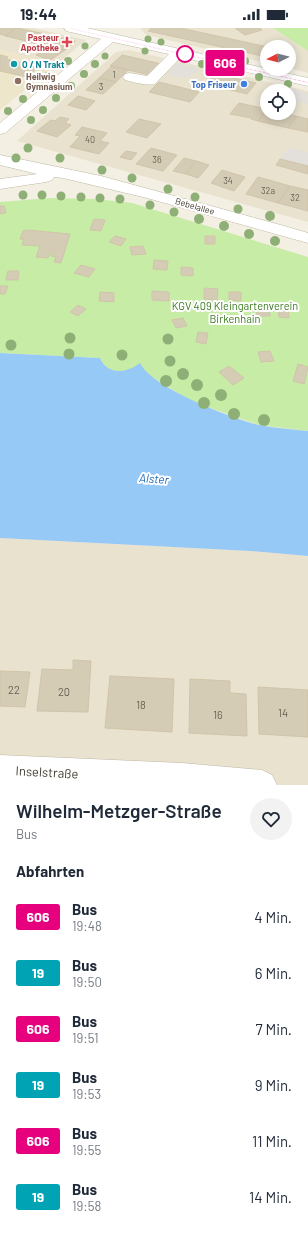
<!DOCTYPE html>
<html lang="de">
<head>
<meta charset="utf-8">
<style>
	body { margin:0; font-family:Barlow,sans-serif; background:#f2f2f3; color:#1f2937; height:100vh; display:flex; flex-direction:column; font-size:15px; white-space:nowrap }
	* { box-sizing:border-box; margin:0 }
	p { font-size:13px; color:#747a83 }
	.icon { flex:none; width:22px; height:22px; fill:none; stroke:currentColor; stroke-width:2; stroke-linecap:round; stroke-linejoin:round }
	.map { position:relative; height:757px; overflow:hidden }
	.sheet { display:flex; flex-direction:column; background:#fff; flex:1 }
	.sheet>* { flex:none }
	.badge { padding:0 8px; border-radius:3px; font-size:14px; line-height:26px }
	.needle { width:26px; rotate:264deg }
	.fabs { position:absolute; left:260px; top:12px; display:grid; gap:8px }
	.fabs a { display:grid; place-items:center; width:36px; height:36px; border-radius:50%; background:#fff; box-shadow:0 2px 10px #0003; font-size:20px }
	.map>.badge { position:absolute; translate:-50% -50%; box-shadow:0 0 0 2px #fff }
	h2 { padding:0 16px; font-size:15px; line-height:36px }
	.round { display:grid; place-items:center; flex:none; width:42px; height:42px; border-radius:21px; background:#f2f2f3 }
	.overview { display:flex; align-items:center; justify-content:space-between; height:68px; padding:0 16px }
	h1 { font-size:19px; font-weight:600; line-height:30px }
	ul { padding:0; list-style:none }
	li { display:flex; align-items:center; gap:12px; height:56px; padding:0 16px }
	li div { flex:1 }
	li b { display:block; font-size:15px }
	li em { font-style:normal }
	li .badge { min-width:44px; font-weight:700; text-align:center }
	.status { display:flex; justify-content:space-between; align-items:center; height:28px; padding:0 20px; background:#fff; direction:ltr }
	.status svg { height:11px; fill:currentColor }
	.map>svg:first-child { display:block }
	.residential { fill:#e8e2cf; fill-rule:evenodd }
	.education { fill:#eee6ca }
	.green { fill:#c7eca6 }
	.parking { fill:#e3e0db }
	.water { fill:#97c9f7 }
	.building { fill:#d5ccb6; stroke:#d1c4a9 }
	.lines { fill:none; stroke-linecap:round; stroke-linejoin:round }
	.minor-casing { stroke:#bfb8a4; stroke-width:1 }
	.minor { fill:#fff; fill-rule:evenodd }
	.tree { fill:#8eb077 }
	.line { fill:#e6007e; stroke:#fff }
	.health-dot { fill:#e0444e; stroke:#fff; stroke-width:1.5 }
	.stop-dot { fill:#fff; stroke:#e6007e; stroke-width:2 }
	.culture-dot { fill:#0f9aa8; stroke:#fff; stroke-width:1.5 }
	.education-dot { fill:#8d6e63; stroke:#fff; stroke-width:1.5 }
	.shop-dot { fill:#3f7fe0; stroke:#fff; stroke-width:1.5 }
	.labels { text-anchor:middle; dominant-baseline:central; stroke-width:4; stroke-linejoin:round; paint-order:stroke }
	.far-health-label { font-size:9px; font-weight:bold; fill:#be3a42; stroke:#fff; text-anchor:end }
	.far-culture-label { font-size:9px; font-weight:bold; fill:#0d838f; stroke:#fff; text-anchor:start }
	.number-label { font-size:9px; fill:#696253 }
	.far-education-label { font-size:9px; font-weight:bold; fill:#785e54; stroke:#fff; text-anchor:start }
	.far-shop-label { font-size:9px; font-weight:bold; fill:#366cbe; stroke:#fff; text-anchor:end }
	.far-street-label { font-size:9px; fill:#453f32; stroke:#fff }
	.park-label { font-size:11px; fill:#3c7c20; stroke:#fff }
	.near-number-label { font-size:11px; fill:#696253 }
	.water-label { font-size:12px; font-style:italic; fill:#216fbb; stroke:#fff }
	.near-street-label { font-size:13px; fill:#453f32; stroke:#fff }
</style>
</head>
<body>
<div class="status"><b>19:44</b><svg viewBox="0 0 49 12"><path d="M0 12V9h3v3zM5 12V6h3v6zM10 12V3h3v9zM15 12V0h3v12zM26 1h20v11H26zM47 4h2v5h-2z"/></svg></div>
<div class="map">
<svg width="308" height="757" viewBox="0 0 308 757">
	<rect width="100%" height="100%" fill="#f3efe2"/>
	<path class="residential" d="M0,0H33L86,12L57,36L0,22Z
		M140,0H273L308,23V45L289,40V19H267V35L146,7Z
		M129,22L308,63V194L17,113L116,24ZM267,63H289V85H267Z
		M0,510L250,523L308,528V757H0Z"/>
	<path class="education" d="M0,22L57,36L0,82Z"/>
	<path class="green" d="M273,0H308V23Z
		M49,170L96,171L132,175L308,229V403L259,397L193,374L150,348L143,341C126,341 109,350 100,330L0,325V174Z"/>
	<path class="parking" d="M178,34L200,41L186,50L167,47Z
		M286,59L308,65L307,76L289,72V63H283Z
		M289,120L308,124V138L280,131Z"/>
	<path class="water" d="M0,325L100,330C108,348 127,345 140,335C152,360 231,390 259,397C275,400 292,401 308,403V528L250,523L0,510Z"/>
	<path class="building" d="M0,0H16L6,8L0,6Z
		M16,0H17L45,6L34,15L6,8Z
		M151,0H180L268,19L267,29L148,3Z
		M235,0H260L262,2L245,7Z
		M45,6L75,13L65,22L34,15Z
		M48,18L65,22L52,31H47L36,27Z
		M0,27L8,29L6,31L38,39L27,49L0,43Z
		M122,27L166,37L155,48L110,38Z
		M112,38L128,42L116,54L99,50Z
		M215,46L256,55L247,66L206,56Z
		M99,50L116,54L103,66L86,62Z
		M159,54L199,64L190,74L149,64Z
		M78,68L95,73L86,82L68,77Z
		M239,75L267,81V82L258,93L251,91L252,90L230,86Z
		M267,82V85H283L296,88L288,100L258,93Z
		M296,88L308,91V104L288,100Z
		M60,89L69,91L65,95L71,97L57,109L37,103L51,92L55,93Z
		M139,91L161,96L147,110L126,104Z
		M82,99L107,105L100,113L109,115L99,126L70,119L80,108L75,107Z
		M151,120L177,127L163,143L136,136Z
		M126,123L137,125L131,132L120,129Z
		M184,130L196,133L186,146L173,143Z
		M280,131L308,138V146L276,137Z
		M196,133L209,137L198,150L186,146Z
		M222,142L245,149L234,163L211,155Z
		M258,149L290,158L278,175L246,166Z
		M290,158L308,162V183L278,175Z
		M0,178H4L6,185L0,186Z
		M94,191L105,192L101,203L90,202Z
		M27,202L70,206L61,235L54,234L56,229L51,228L52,225H50L48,230L36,229L40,218L22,217L24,211H20L23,203Z
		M115,208L126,211L121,218L109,214Z
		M205,208H215V216H205Z
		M143,218L146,226L132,227L130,219Z
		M154,232L168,233L167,242L153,241Z
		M81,237L95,241L89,249L74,245Z
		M181,239L193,240V248L181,247Z
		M8,243H19L18,252H6Z
		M0,258H8L5,266H0Z
		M204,260L218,261L217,272L204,271Z
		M152,263L169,264V273L152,272Z
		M100,264L114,265V274L99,273Z
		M229,264H241V273L229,272Z
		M256,275L269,276L270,288H257Z
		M78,277L86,281L78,288L70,284Z
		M278,279H288L289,290L279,289Z
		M183,290L187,298L176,300L172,292Z
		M198,304L208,305L206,316L196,314Z
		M270,323L274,333L261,334L258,324Z
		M298,336L308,339L304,356L293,353Z
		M229,338L244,350L233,357L219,344Z
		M73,632L91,633L88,684L37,683L42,641L73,642Z
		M0,643L30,644L25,679L0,678Z
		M110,648L174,651L172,704L105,700Z
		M190,651L230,653V665L246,666L247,708L189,705Z
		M258,659L308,662V709L259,706Z"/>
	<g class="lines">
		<defs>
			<path id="minor" d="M64,0H87L308,50V58L181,29L155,56C146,58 134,54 125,52L123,49L125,46L130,45L147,48L169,26L113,14L5,105L0,106V95L101,11L66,3Z
				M0,127L101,148L288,199L308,205V215L147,170L63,150L54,149L52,152L46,154L0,161V151L37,146L0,137Z
				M0,727L182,735L262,742L272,747L277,757H0Z"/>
		</defs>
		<use href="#minor" class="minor-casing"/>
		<use href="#minor" class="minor"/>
	</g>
	<g class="tree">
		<circle cx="148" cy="11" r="3.5"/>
		<circle cx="161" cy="14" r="3.5"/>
		<circle cx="85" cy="18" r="3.5"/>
		<circle cx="187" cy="21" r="3.5"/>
		<circle cx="145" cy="23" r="3.5"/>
		<circle cx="215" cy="27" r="3.5"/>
		<circle cx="105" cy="28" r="3.5"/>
		<circle cx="68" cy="33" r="4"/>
		<circle cx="245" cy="33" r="4"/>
		<circle cx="95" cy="36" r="4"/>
		<circle cx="202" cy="36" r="4"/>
		<circle cx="225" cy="41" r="4"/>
		<circle cx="84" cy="46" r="4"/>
		<circle cx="48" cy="48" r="4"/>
		<circle cx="259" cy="49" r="4"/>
		<circle cx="288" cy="56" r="4"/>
		<circle cx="71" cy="58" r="4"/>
		<circle cx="35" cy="59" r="4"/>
		<circle cx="56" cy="70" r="4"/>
		<circle cx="23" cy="71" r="4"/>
		<circle cx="43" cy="82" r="4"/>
		<circle cx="8" cy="83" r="4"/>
		<circle cx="31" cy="92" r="4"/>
		<circle cx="28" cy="120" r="4.5"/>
		<circle cx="16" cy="130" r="4.5"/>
		<circle cx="60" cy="130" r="4.5"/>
		<circle cx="102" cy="142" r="4.5"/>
		<circle cx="132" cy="150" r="4.5"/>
		<circle cx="168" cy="161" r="4.5"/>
		<circle cx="23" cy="167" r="4.5"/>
		<circle cx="42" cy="167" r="4.5"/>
		<circle cx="61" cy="168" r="4.5"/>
		<circle cx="81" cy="169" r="4.5"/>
		<circle cx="195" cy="169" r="4.5"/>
		<circle cx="100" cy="170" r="4.5"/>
		<circle cx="120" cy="171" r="4.5"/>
		<circle cx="150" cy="177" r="4.5"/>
		<circle cx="238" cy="181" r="4.5"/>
		<circle cx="174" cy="184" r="4.5"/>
		<circle cx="270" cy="188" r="5"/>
		<circle cx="199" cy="191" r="5"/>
		<circle cx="224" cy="198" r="5"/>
		<circle cx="249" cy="206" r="5"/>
		<circle cx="275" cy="213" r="5"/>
		<circle cx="70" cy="310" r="5.5"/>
		<circle cx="168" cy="311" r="5.5"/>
		<circle cx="11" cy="317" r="5.5"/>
		<circle cx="69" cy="326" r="5.5"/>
		<circle cx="122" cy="327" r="5.5"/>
		<circle cx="170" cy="333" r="5.5"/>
		<circle cx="183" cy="346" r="6"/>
		<circle cx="166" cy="353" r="6"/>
		<circle cx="197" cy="357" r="6"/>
		<circle cx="221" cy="367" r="6"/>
		<circle cx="204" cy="375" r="6"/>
		<circle cx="234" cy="386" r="6"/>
		<circle cx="264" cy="392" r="6"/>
	</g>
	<path class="line" d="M67,0H70L308,54V55Z"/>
	<path class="health-dot" d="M65 8h4v4h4v4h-4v4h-4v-4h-4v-4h4z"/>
	<circle class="stop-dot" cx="185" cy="26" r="8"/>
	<circle class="culture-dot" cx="14" cy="36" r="4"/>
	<circle class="education-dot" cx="18" cy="53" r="4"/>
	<circle class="shop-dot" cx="244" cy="56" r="4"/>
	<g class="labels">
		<g class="far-health-label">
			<text x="59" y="9">Pasteur<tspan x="59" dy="10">Apotheke</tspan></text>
		</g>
		<g class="far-culture-label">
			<text x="22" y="36">O / N Trakt</text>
		</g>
		<g class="number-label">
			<text x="114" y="46">1</text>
			<text x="101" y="58">3</text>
			<text x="90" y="111">40</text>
			<text x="157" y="131">36</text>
			<text x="228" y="152">34</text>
			<text x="268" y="162">32a</text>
			<text x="295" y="169">32</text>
		</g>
		<g class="far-education-label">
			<text x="26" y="48">Heilwig<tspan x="26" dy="10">Gymnasium</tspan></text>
		</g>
		<g class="far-shop-label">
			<text x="236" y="56">Top Friseur</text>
		</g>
		<g class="far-street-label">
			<text transform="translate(195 178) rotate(16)">Bebelallee</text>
		</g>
		<g class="park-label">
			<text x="235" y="277">KGV 409 Kleingartenverein<tspan x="235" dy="13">Birkenhain</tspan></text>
		</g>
		<g class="near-number-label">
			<text x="14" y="661">22</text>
			<text x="64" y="663">20</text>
			<text x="141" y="676">18</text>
			<text x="283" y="684">14</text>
			<text x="218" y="686">16</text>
		</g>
		<g class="water-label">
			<text transform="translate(154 450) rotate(4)">Alster</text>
		</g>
		<g class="near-street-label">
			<text transform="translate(47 744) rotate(3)">Inselstraße</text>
		</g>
	</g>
</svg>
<div class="fabs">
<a><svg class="needle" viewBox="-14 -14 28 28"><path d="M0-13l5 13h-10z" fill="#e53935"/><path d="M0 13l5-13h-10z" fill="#747a83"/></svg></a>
<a><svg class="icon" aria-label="locate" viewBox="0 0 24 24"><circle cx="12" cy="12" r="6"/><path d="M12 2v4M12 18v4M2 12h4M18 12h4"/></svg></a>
</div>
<b class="badge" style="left:225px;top:35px;background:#e6007e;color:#fff">606</b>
</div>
<section class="sheet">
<div class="overview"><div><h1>Wilhelm-Metzger-Straße</h1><p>Bus</p></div><a class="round"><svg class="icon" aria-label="heart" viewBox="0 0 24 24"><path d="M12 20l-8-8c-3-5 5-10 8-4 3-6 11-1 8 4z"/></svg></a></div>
<h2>Abfahrten</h2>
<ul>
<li><span class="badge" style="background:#e6007e;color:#fff">606</span><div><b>Bus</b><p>19:48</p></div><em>4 Min.</em></li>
<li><span class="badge" style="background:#00a3b4;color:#fff">19</span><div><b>Bus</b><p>19:50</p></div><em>6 Min.</em></li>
<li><span class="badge" style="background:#e6007e;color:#fff">606</span><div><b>Bus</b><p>19:51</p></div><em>7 Min.</em></li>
<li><span class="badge" style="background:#00a3b4;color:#fff">19</span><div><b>Bus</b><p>19:53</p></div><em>9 Min.</em></li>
<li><span class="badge" style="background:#e6007e;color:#fff">606</span><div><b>Bus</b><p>19:55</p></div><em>11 Min.</em></li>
<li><span class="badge" style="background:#00a3b4;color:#fff">19</span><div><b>Bus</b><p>19:58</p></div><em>14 Min.</em></li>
</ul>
</section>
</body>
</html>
